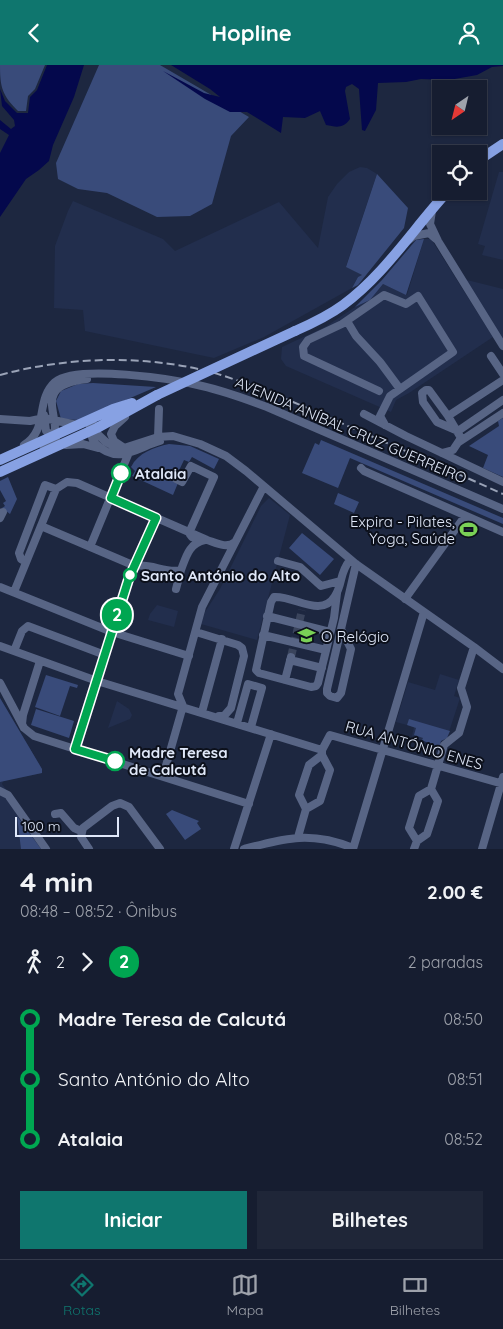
<!DOCTYPE html>
<html lang="pt">
<head>
<meta charset="utf-8">
<style>
	body { margin:0; font-family:Quicksand,sans-serif; background:#1f2638; color:#f1f3f6; height:100vh; display:flex; flex-direction:column; font-size:19px; white-space:nowrap }
	* { box-sizing:border-box; margin:0 }
	p { font-size:16px; color:#9ea2ab }
	.icon { flex:none; width:28px; height:28px; fill:none; stroke:currentColor; stroke-width:2; stroke-linecap:round; stroke-linejoin:round }
	.map { position:relative; height:784px; overflow:hidden }
	.sheet { display:flex; flex-direction:column; background:#161d30; flex:1 }
	.sheet>* { flex:none }
	.badge { padding:0 10px; border-radius:16px; font-size:18px; line-height:32px }
	.needle { width:32px; rotate:215deg }
	.tools { position:absolute; left:432px; top:15px; display:grid; gap:10px }
	.tools a { display:grid; place-items:center; width:55px; height:55px; border-radius:0px; background:#161d30; box-shadow:0 1px 4px #0004,0 0 0 1px #353b4c; font-size:25px }
	.scale { position:absolute; left:15px; bottom:12px; width:104px; box-sizing:border-box; padding-left:5px; border:2px solid #e0e8f9; border-top:0; font-size:14px; line-height:18px; white-space:nowrap; color:#e0e8f9; -webkit-text-stroke:4px #0c101b; paint-order:stroke }
	.map>.badge { position:absolute; translate:-50% -50%; box-shadow:0 0 0 2px #fff }
	.legs { display:flex; align-items:center; gap:8px; height:55px; padding:0 20px; font-size:16px }
	.legs p { margin-inline-start:auto }
	.headline { display:flex; align-items:center; justify-content:space-between; height:85px; padding:0 20px }
	h1 { font-size:28px; font-weight:700; line-height:38px }
	.action { display:flex; gap:10px; margin-top:auto; padding:10px 20px }
	.action a { flex:1; height:58px; border-radius:0px; background:#0f766e; color:#fff; font-size:20px; font-weight:700; line-height:58px; text-align:center }
	.action a+a { background:#1f2638; color:#f1f3f6 }
	ul { padding:0 20px; list-style:none }
	li { display:flex; align-items:center; gap:18px; height:60px; font-size:19px }
	li i { display:grid; place-items:center; width:8px; height:100%; margin:0 6px; background:currentColor }
	li i::after { content:''; width:12px; height:12px; margin:-6px; border:4px solid; border-radius:50%; background:#161d30 }
	li p { margin-inline-start:auto }
	li:first-child i { background:linear-gradient(#0000 50%,currentColor 0) }
	li:last-child i { background:linear-gradient(currentColor 50%,#0000 0) }
	header { display:flex; justify-content:space-between; align-items:center; height:65px; padding:0 20px; background:#0f766e; color:#fff; font-size:22px; font-weight:700 }
	.dock { display:flex; justify-content:space-around; align-items:center; height:70px; border-top:1px solid #353b4c; background:#161d30; font-size:14px; color:#9ea2ab }
	.dock a { display:grid; justify-items:center; gap:2px }
	.dock .on { color:#0f766e }
	.map>svg:first-child { display:block }
	.built { fill:#222e4d }
	.green { fill:#394b7a }
	.water { fill:#04084c }
	.lines { fill:none; stroke-linecap:round; stroke-linejoin:round }
	.minor-tunnel { stroke:#3a445c; stroke-width:8; stroke-dasharray:8 4; stroke-linecap:butt }
	.minor { stroke:#586585; stroke-width:8 }
	.major { stroke:#87a1e3; stroke-width:10 }
	.rail { stroke:#9aa3b7; stroke-width:2; stroke-dasharray:8 4; stroke-linecap:butt }
	.major-bridge { stroke:#87a1e3; stroke-width:10 }
	.line-1-casing { stroke:#fff; stroke-width:11 }
	.line-1 { stroke:#00a651; stroke-width:8 }
	.stop-1-dot { fill:#fff; stroke:#00a651; stroke-width:2.5 }
	.labels { text-anchor:middle; dominant-baseline:central; stroke-width:4; stroke-linejoin:round; paint-order:stroke }
	.street-label { font-size:15px; fill:#e0e8f9; stroke:#0c101b }
	.stop-label { font-size:15px; font-weight:bold; fill:#e0e8f9; stroke:#0c101b; text-anchor:start }
	.poi-label { font-size:15px; fill:#e0e8f9; stroke:#0c101b; text-anchor:end }
</style>
</head>
<body>
<header><svg class="icon" aria-label="back" viewBox="0 0 24 24"><path d="M15 5l-7 7 7 7"/></svg>Hopline<svg class="icon" aria-label="person" viewBox="0 0 24 24"><circle cx="12" cy="8" r="4"/><path d="M4 21q1-7 8-7t8 7"/></svg></header>
<div class="map">
<svg width="503" height="784" viewBox="0 0 503 784">
	<rect width="100%" height="100%" fill="#1d2740"/>
	<path class="built" d="M360,102L367,103L377,109L346,201L362,210L358,212L352,223L264,272L214,293L85,266L83,245L54,243L55,181L68,146L73,136L163,174L175,186L279,137L318,183L328,132L337,119L349,107Z
		M499,107H503V195L482,190L485,181L478,179Z
		M424,174H431L493,272L409,328L396,335L391,347L286,301L281,294L282,282L325,262L355,242L370,235L383,219L407,230Z
		M467,215L503,224V277L468,221Z
		M269,433L290,450L257,575L201,559L205,547L220,524L261,441Z
		M157,540L178,546L174,562L148,555L150,549Z
		M440,609L459,615L454,631L460,633L447,673L441,676L439,683L412,671L414,662L396,657L408,617L435,625Z
		M0,633L42,704V708L3,716L2,719L50,784H0Z
		M117,636L129,644L132,650L130,654L108,663Z"/>
	<path class="green" d="M0,0H45L35,24L28,31L26,46H18C2,30 0,22 0,0Z
		M99,0H160L249,52L231,71L212,139L190,151L157,152L107,128L78,124L58,114L56,98Z
		M377,109L408,143L404,163L358,220L352,223L358,212L362,210L346,202Z
		M424,174L406,230L383,219L370,235L355,242L382,215L416,175Z
		M93,318L156,322L79,355L61,354L56,336L61,326L78,319Z
		M503,353V412L483,403L488,390L469,381L499,361L498,356Z
		M321,375L503,453V459L350,393L338,423L302,408L315,378L319,380Z
		M169,379L190,381L219,394L214,404L192,392L189,397L184,395L174,416L178,418L173,430L132,411L135,406L131,402C138,388 154,382 169,379Z
		M8,412L17,434L10,449L2,443L5,441L3,438L6,436L0,425V416Z
		M338,428L359,437L354,448L334,439Z
		M302,468L334,494L320,510L289,483Z
		M46,610L78,620L77,623L70,621L60,651L35,642Z
		M0,633L42,704V708L0,717Z
		M36,644L74,656L69,673L31,660Z
		M409,654L450,666L447,673L441,676L439,683L422,675L423,673L414,670L416,663L407,660Z
		M172,745L199,756L197,758L201,764L185,775L166,749Z
		M17,751L41,784H21Z"/>
	<path class="water" d="M47,0H84L74,32L53,80L49,96L39,105L26,114L0,152V88L9,70L0,64V55L11,64L15,61L14,55L2,41L0,24L5,36L17,48H28L30,32L37,25Z
		M171,0H503V1L492,2L477,10L449,15L421,14L406,17L378,18L376,45L365,66L362,65L359,24L352,19L346,22L345,26L350,54C343,64 336,62 326,60L320,46L305,53L283,52L281,68L247,47H230L205,34L163,6L204,28L220,32L210,24Z"/>
	<g class="lines">
		<path class="minor-tunnel" d="M291,592L302,545"/>
		<path class="minor" d="M432,146L430,159L438,176L503,281
			M409,175L414,171L429,168L436,174
			M347,256L356,271L380,297L400,324
			M491,291L503,309
			M379,326L304,291L303,282L308,275L342,259L384,230L406,239L418,231L453,287L390,331L380,351L385,360
			M364,349L406,371L503,417
			M44,350L46,366L56,373
			M448,351L429,325H426L422,328L423,337L437,357L458,366L503,335
			M0,354L30,356L44,353L77,360
			M95,361C91,368 90,373 96,379C118,401 138,382 160,376
			M90,362L106,377L117,383H124L158,372L173,371L200,379L226,391L246,406L356,499L474,582L503,604
			M158,372L159,344
			M459,377L503,348
			M24,380C49,365 35,335 55,317C77,299 174,314 202,321C224,326 246,334 267,342L503,444
			M66,380L83,379L98,383
			M123,382L114,376L111,369L115,361L125,352
			M44,383C77,363 19,322 87,314
			M442,388L453,385L461,373L448,351L503,315
			M361,403L364,406L503,467
			M176,414L182,417L191,401L214,412L189,468L192,472
			M0,448L3,447L0,453
			M41,461L135,501C151,498 167,509 181,505C186,492 189,478 205,475
			M90,482L130,385
			M278,496L300,502L321,521L340,516
			M26,497L21,494L19,488L45,420L56,424
			M0,522L112,567L189,591
			M176,524L181,505
			M14,527L56,424L67,417L77,418L207,475C216,478 227,484 235,477
			M337,528L334,553L318,618L316,621L311,622L259,608L256,605L271,537L274,532C294,530 321,554 335,531C343,519 339,508 350,495
			M405,534L465,451
			M267,551L330,567
			M341,564L351,584L341,628L337,633L330,631L327,628V624Z
			M341,564L356,499
			M196,567L238,580L242,583L244,591L231,643L224,651H219
			M263,570L326,585
			M0,581L97,616L322,685
			M14,586L22,566L28,561L105,590
			M290,595L322,603
			M285,615L291,592
			M0,618L24,663L34,671L249,739
			M202,647L222,574
			M237,658L248,619L262,623L251,662
			M22,659L23,650L40,596
			M75,684L129,513L156,453
			M322,685L330,670L503,719
			M163,711L183,641L178,629L202,542L264,421
			M0,726L8,730L46,784
			M306,744L320,736L330,705L322,690V685
			M306,744L299,730L309,700L322,690
			M55,749L61,748L74,763L81,766
			M298,772L306,744
			M417,776L409,763L419,731L431,724L444,680L459,668L467,642L461,623L474,582
			M89,784L81,772L83,763L112,741L120,738L129,742L160,784
			M234,784L271,669
			M244,784C286,773 311,766 353,783
			M353,784L424,547
			M414,784L417,776L427,769L438,736L431,724
			M482,784L503,712"/>
		<path class="major" d="M479,95L503,79
			M295,266C311,259 328,251 343,240C385,209 413,164 448,126
			M0,395L113,344L132,338
			M0,407L97,363L157,330"/>
		<path class="rail" d="M0,310C69,291 152,289 221,310C265,324 308,343 350,362C401,384 452,406 503,429"/>
		<path class="major-bridge" d="M157,330L295,266"/>
	</g>
	<g class="lines">
		<defs>
			<path id="line-1" d="M115,696L75,684L129,513L156,453L111,433L121,408"/>
		</defs>
		<use href="#line-1" class="line-1-casing"/>
		<use href="#line-1" class="line-1"/>
	</g>
	<defs>
		<symbol id="stadium-bare" viewBox="-9 -9 18 18"><path d="M0-5a6.5 5 0 1 0 0 10a6.5 5 0 1 0 0-10ZM-3.5-1.8h7v3.6h-7Z" fill="#7ad156" stroke="#0c101b" stroke-width="2.5" paint-order="stroke"/></symbol>
		<symbol id="school-bare" viewBox="-9 -9 18 18"><path d="M0-5L7-2L0 1L-7-2ZM-4 1L0 2.5L4 1V4Q0 6-4 4Z" fill="#7ad156" stroke="#0c101b" stroke-width="2.5" paint-order="stroke"/></symbol>
	</defs>
	<g fill-rule="evenodd">
		<use href="#stadium-bare" x="456" y="452" width="25" height="25"/>
		<use href="#school-bare" x="294" y="558" width="25" height="25"/>
	</g>
	<g class="stop-1-dot">
		<circle cx="121" cy="408" r="9"/>
		<circle cx="130" cy="510" r="6"/>
		<circle cx="115" cy="696" r="9"/>
	</g>
	<g class="labels">
		<g class="street-label">
			<text transform="translate(351 365) rotate(23)">AVENIDA ANÍBAL CRUZ GUERREIRO</text>
			<text transform="translate(414 680) rotate(16)">RUA ANTÓNIO ENES</text>
		</g>
		<g class="stop-label">
			<text x="135" y="408">Atalaia</text>
			<text x="141" y="510">Santo António do Alto</text>
			<text x="129" y="687">Madre Teresa<tspan x="129" dy="17">de Calcutá</tspan></text>
		</g>
		<g class="poi-label">
			<text x="455" y="456">Expira - Pilates,<tspan x="455" dy="17">Yoga, Saúde</tspan></text>
			<text x="321" y="571" text-anchor="start">O Relógio</text>
		</g>
	</g>
</svg>
<div class="tools">
<a><svg class="needle" viewBox="-14 -14 28 28"><path d="M0-13l5 13h-10z" fill="#e53935"/><path d="M0 13l5-13h-10z" fill="#9ea2ab"/></svg></a>
<a><svg class="icon" aria-label="locate" viewBox="0 0 24 24"><circle cx="12" cy="12" r="6"/><path d="M12 2v4M12 18v4M2 12h4M18 12h4"/></svg></a>
</div>
<div class="scale">100 m</div>
<b class="badge" style="left:117px;top:550px;background:#00a651;color:#fff">2</b>
</div>
<section class="sheet">
<div class="headline"><div><h1>4 min</h1><p>08:48 – 08:52 · Ônibus</p></div><b>2.00 €</b></div>
<div class="legs"><svg class="icon" aria-label="walk" viewBox="0 0 24 24"><circle cx="13" cy="4" r="2"/><path d="M13 8l-2 6 4 7M11 14l-3 7M7 12l3-4h3l4 4"/></svg>2<svg class="icon" aria-label="forward" viewBox="0 0 24 24"><path d="M9 5l7 7-7 7"/></svg><b class="badge" style="background:#00a651;color:#fff">2</b><p>2 paradas</p></div>
<ul>
<li><i style="color:#00a651"></i><b>Madre Teresa de Calcutá</b><p>08:50</p></li>
<li><i style="color:#00a651"></i><span>Santo António do Alto</span><p>08:51</p></li>
<li><i style="color:#00a651"></i><b>Atalaia</b><p>08:52</p></li>
</ul>
<div class="action"><a>Iniciar</a><a>Bilhetes</a></div>
</section>
<nav class="dock">
<a class="on"><svg class="icon" aria-label="directions" viewBox="0 0 24 24"><path d="M12 3l9 9-9 9-9-9zM9 14v-3h6M13 9l2 2-2 2"/></svg>Rotas</a>
<a><svg class="icon" aria-label="map" viewBox="0 0 24 24"><path d="M3 6l6-2 6 2 6-2v14l-6 2-6-2-6 2zM9 4v14M15 6v14"/></svg>Mapa</a>
<a><svg class="icon" aria-label="tickets" viewBox="0 0 24 24"><path d="M3 7h18v10H3zM15 7v10"/></svg>Bilhetes</a>
</nav>
</body>
</html>
